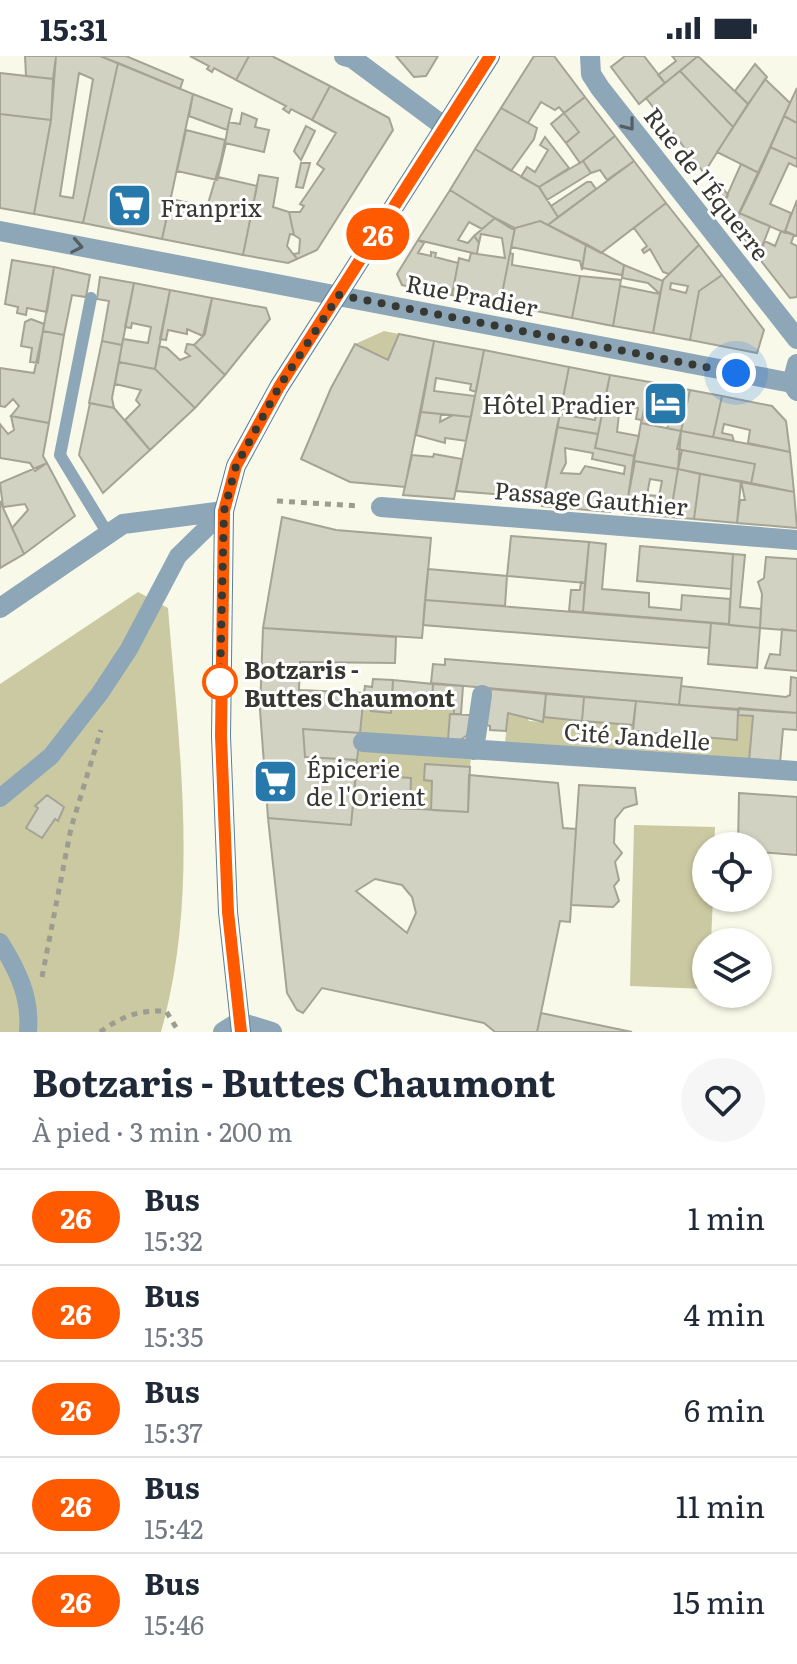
<!DOCTYPE html>
<html lang="fr">
<head>
<meta charset="utf-8">
<style>
	body { margin:0; font-family:Literata,serif; background:#f6f6f7; color:#1f2937; height:100vh; display:flex; flex-direction:column; font-size:30px; white-space:nowrap }
	* { box-sizing:border-box; margin:0 }
	p { font-size:26px; color:#747a83 }
	.icon { flex:none; width:44px; height:44px; fill:none; stroke:currentColor; stroke-width:2; stroke-linecap:round; stroke-linejoin:round }
	.map { position:relative; height:976px; overflow:hidden }
	.panel { display:flex; flex-direction:column; background:#fff; flex:1 }
	.panel>* { flex:none }
	.badge { padding:0 16px; border-radius:26px; font-size:28px; line-height:52px }
	.tools { position:absolute; left:692px; top:776px; display:grid; gap:16px }
	.tools a { display:grid; place-items:center; width:80px; height:80px; border-radius:50%; background:#fff; box-shadow:0 2px 6px #0004; font-size:40px }
	.you { position:absolute; width:40px; height:40px; margin:-20px; border:6px solid #fff; border-radius:50%; background:#1a73e8; box-shadow:0 0 0 12px #1a73e833 }
	.map>.badge { position:absolute; translate:-50% -50%; box-shadow:0 0 0 4px #fff }
	.round { display:grid; place-items:center; flex:none; width:84px; height:84px; border-radius:42px; background:#f6f6f7 }
	.headline { display:flex; align-items:center; justify-content:space-between; height:136px; padding:0 32px }
	h1 { font-size:38px; font-weight:700; line-height:60px }
	ul { padding:0; list-style:none }
	li { display:flex; align-items:center; gap:24px; height:96px; padding:0 32px; border-top:2px solid #e0e1e3 }
	li div { flex:1 }
	li b { display:block; font-size:30px }
	li em { font-style:normal }
	li .badge { min-width:88px; font-weight:700; text-align:center }
	.status { display:flex; justify-content:space-between; align-items:center; height:56px; padding:0 40px; background:#fff; direction:ltr }
	.status svg { height:22px; fill:currentColor }
	.map>svg:first-child { display:block }
	.green { fill:#cbc9a2 }
	.building { fill:#d2d2c3; stroke:#a4a395; stroke-width:2; fill-rule:evenodd }
	.lines { fill:none; stroke-linecap:round; stroke-linejoin:round }
	.path { stroke:#9c9c91; stroke-width:5; stroke-dasharray:6 6; stroke-linecap:butt }
	.service { stroke:#8da6b8; stroke-width:12 }
	.pedestrian { stroke:#8da6b8; stroke-width:18 }
	.minor { stroke:#8da6b8; stroke-width:20 }
	.tertiary { stroke:#8da6b8; stroke-width:20 }
	.secondary { stroke:#597f99; stroke-width:20 }
	.oneway { stroke:#565e61 }
	.line-casing { stroke:#fff; stroke-width:18 }
	.line { stroke:#ff5a00; stroke-width:12 }
	.walk { stroke:#383832; stroke-width:8; stroke-dasharray:0 14.4 }
	.stop-dot { fill:#fff; stroke:#ff5a00; stroke-width:4 }
	.labels { text-anchor:middle; dominant-baseline:central; stroke-width:6; stroke-linejoin:round; paint-order:stroke }
	.street-label { font-size:24px; fill:#383832; stroke:#fff }
	.poi-label { font-size:24px; fill:#383832; stroke:#fff; text-anchor:start }
	.stop-label { font-size:24px; font-weight:bold; fill:#383832; stroke:#fff; text-anchor:start }
</style>
</head>
<body>
<div class="status"><b>15:31</b><svg viewBox="0 0 49 12"><path d="M0 12V9h3v3zM5 12V6h3v6zM10 12V3h3v9zM15 12V0h3v12zM26 1h20v11H26zM47 4h2v5h-2z"/></svg></div>
<div class="map">
<svg width="797" height="976" viewBox="0 0 797 976">
	<rect width="100%" height="100%" fill="#f9f9e9"/>
	<path class="green" d="M384,275L399,278L388,304L355,288Z
		M138,536L168,552C179,693 200,837 161,976H0V628Z
		M363,644L372,645L371,655L391,657L392,646L454,653V658H450L448,684L360,678Z
		M508,657L526,659L529,665L543,666L544,661L633,669V675L736,684L738,659L753,660L749,705L505,687Z
		M358,694L471,701L470,711L425,708L424,724L432,725L431,754L410,753V722L356,718Z
		M634,769L715,771L714,790H706V842H713L711,886H706V933L630,930Z"/>
	<path class="building" d="M25,0H56L53,23L26,20Z
		M56,0H100L118,7L83,167L34,158L51,64ZM79,17L93,23L73,142L60,140Z
		M100,0H126L183,24L180,33Z
		M190,0H249L236,24L214,12L212,16L207,13L209,10Z
		M249,0H272L330,30L312,64L291,53L289,57L283,53L286,50L236,24Z
		M396,0H438L426,20L414,21Z
		M534,0H554L585,41L564,57L559,51L555,54L541,46L528,67L501,52Z
		M625,0H644L665,27L639,48L611,11Z
		M672,0H698L665,27L658,19L676,5Z
		M698,0L748,48L733,71L680,15Z
		M118,7L193,38L162,183L83,167Z
		M755,8L767,21L748,48L735,35Z
		M680,15L733,71L704,117L646,42Z
		M0,17L53,23L51,64L0,58Z
		M765,23L790,47L759,117L717,96Z
		M330,30L389,62L393,74L317,194L297,203L294,198L299,197L300,183L294,179L289,156H300L304,150L300,148L324,113L317,108L336,77L312,64Z
		M797,32V67L784,60Z
		M193,38L232,53L227,74L189,60Z
		M585,41L615,80L580,107L566,87L579,76L564,57Z
		M501,52L537,72L534,83L511,115L475,93Z
		M242,57L257,63L255,71L269,74L264,96L225,87L229,66L240,68Z
		M564,57L579,76L566,87L551,68Z
		M0,58L51,64L34,158L0,152Z
		M784,60L797,67V103L770,91Z
		M306,70L315,75L301,104L294,95Z
		M186,74L225,84L217,124L177,115Z
		M615,80L634,105L607,124L600,114L591,117L583,105Z
		M545,81L569,112L539,131L521,121L527,111L535,116L548,94L540,89Z
		M226,87L218,121L257,130L243,199L162,183L171,143L207,151Z
		M770,91L797,103V111L789,107L770,148L791,157L785,177L739,157Z
		M475,93L539,131L558,161L548,169L540,165L512,173L450,134Z
		M583,105L591,117L547,144L539,131Z
		M634,105L666,147L601,197L548,169Z
		M301,107H310L303,132L296,131Z
		M741,108L759,117L734,169L721,153Z
		M259,119L278,122L273,151L289,156L294,179L290,178L287,190L297,203L288,207L243,199Z
		M587,126H591L596,133L558,161L551,150Z
		M719,127L728,139L721,153L708,135Z
		M450,134L495,162L482,173L469,166L458,184L468,187L474,180L479,186L477,198L418,184Z
		M797,144V180L785,175Z
		M666,147L699,189L669,218L663,216L650,193L644,197L642,194L647,190L634,172Z
		M739,157L770,170L758,201L734,169Z
		M495,162L515,172L500,248L452,239L459,202L469,205L471,197L505,202L502,182L481,178L479,187L474,180Z
		M540,165L586,188L582,214L580,205L511,191L515,172Z
		M781,175L794,179L791,187L797,190V241L790,242L758,201L765,185L775,190Z
		M418,184L424,187L418,197L431,200V196L436,197L435,201L458,207L452,239L402,229L397,218Z
		M586,188L624,209L622,219L582,212Z
		M699,189L722,219L699,235L690,284L653,277L663,224ZM671,227L688,230L686,237L670,233Z
		M510,197L513,198L512,209L580,220L572,262L500,248Z
		M12,204L54,211L47,256L27,252L26,259L17,257L18,251L5,248Z
		M624,209L663,225L660,238L648,227L622,222Z
		M54,211L90,219L86,241L72,239L64,279L43,275Z
		M722,219L764,274L757,297L690,284L699,235Z
		M580,220L621,224L613,270L572,262Z
		M100,221L134,227L122,289L102,285L109,245L97,243Z
		M134,227L170,234L155,313L119,306L123,283L148,287L151,271L132,267L131,272L125,271Z
		M620,230L660,238L653,277L613,270Z
		M170,234L212,242L203,280L187,273V278L168,274L166,284L160,283Z
		M212,242L266,252L270,263L225,319L194,289L205,278Z
		M31,263L44,268L38,307L30,306L32,292L21,290L25,266Z
		M43,275L64,279L49,367L11,360L19,350L13,343L5,351L0,350V312L34,317Z
		M399,278L434,285L405,431L350,426L301,403L331,332L355,288L388,304Z
		M102,285L122,289L112,342L114,352L89,347Z
		M434,285L484,294L476,336L470,334L471,328L436,322L434,335L475,340L471,361L421,356Z
		M187,288L194,289L225,319L195,352L155,313L159,290L167,292L180,304L190,300L185,296Z
		M484,294L569,311L544,442L456,435Z
		M119,306L155,313L195,352L150,394L125,364L140,349L136,344L141,334L115,328Z
		M569,311L610,319L598,378L557,371L560,358L595,364L596,357L561,352Z
		M610,319L650,326L642,364L636,363L638,352L620,349L617,376L639,380L634,400L595,392Z
		M650,326L690,334L681,375L667,372L672,363L652,359L650,369L641,367Z
		M690,334L722,340L713,381L681,375Z
		M722,340L772,350L786,365L790,396L748,387L750,374L724,368L722,377L732,379L734,385L713,381Z
		M90,347L114,352L150,394L103,437L79,399Z
		M421,356L441,358L440,366L453,359L471,361L466,385L445,382V387L416,379Z
		M11,360L49,367L43,400L47,407L35,415L30,407L0,402V368L8,378L14,374Z
		M641,367L681,375L678,413L634,405Z
		M557,371L598,378L595,392L634,400L628,442L612,439L610,456L542,450ZM565,392L593,397L592,403L625,410L624,418L585,410L580,418L561,417L566,407Z
		M681,375L790,396L794,436L751,428L755,408L677,393Z
		M682,394L755,408L751,428L678,413Z
		M434,398L462,403L454,443L403,439L412,399L433,401Z
		M635,405L678,413L670,461L625,457ZM650,423L662,425L659,440L647,439Z
		M47,407L75,460L24,498L12,472L28,454L25,448L3,451L0,427Z
		M678,413L700,418L694,463L670,461Z
		M700,418L741,425L737,467L694,463Z
		M741,425L794,436L797,472L737,467L740,444H745Z
		M0,445L24,498L0,512Z
		M282,461L336,474L431,482L422,582L263,572Z
		M511,480L589,486L585,527L507,520Z
		M589,486L606,488L602,533L649,537V551L681,554L682,539L730,543L729,568L583,556Z
		M640,490L733,498L731,533L637,525Z
		M733,498L745,499L740,551L761,553L760,572L729,569Z
		M766,501L797,503V575L760,572L762,538L758,526L764,522Z
		M428,513L507,520L505,550L425,544Z
		M581,526L585,527L583,556L569,555L571,534H580Z
		M425,544L711,567L709,592L423,569Z
		M711,567L760,572L757,612L708,608Z
		M263,572L396,581L395,607L300,606L299,634L364,637L360,677L303,673L305,701L357,704L351,769L268,762L260,654Z
		M782,573L797,575V615L765,612L770,598L780,599Z
		M445,603L682,622L679,649L431,627L433,608L445,609Z
		M791,621L797,622V657L679,649L681,630L786,641L790,639Z
		M373,623L393,624L391,657L371,655L372,645L363,644L365,630L372,631Z
		M393,624L433,628L432,650L392,646Z
		M433,628L463,630L461,658H454V653L432,650Z
		M491,633L546,638L543,666L508,657L506,675L490,674V670L486,669Z
		M546,638L584,641L582,665L544,661Z
		M584,641L636,645L633,669L582,665Z
		M636,645L738,654L737,684L633,675Z
		M739,652L797,657V674L783,673L780,707L749,705L753,660L738,659Z
		M450,658L472,659L470,677L459,685L448,684Z
		M303,673L360,677L357,704L305,701Z
		M425,708L470,711L468,756L431,754L432,725L424,724Z
		M356,718L411,722L410,753L353,749Z
		M469,719L558,727L563,772L576,773L570,866L560,865L537,976H495L484,967L322,932L303,957L297,954L287,937L268,762L351,769L353,749L468,756ZM375,823L402,829L412,841L416,857L407,877L356,835Z
		M579,729L635,732L637,748L624,752L615,763L614,787L622,797L615,806L619,824L614,830L619,845L613,851L571,849Z
		M739,737L797,741V799L758,796V790H738Z
		M47,739L64,751L58,765L55,763L42,782L26,772L38,752L35,750Z
		M541,957L632,976H537Z"/>
	<g class="lines">
		<path class="path" d="M277,445L360,450
			M42,921L71,772L101,674
			M100,976C122,960 139,954 166,955L177,973"/>
		<path class="service" d="M91,242L60,399L108,478"/>
		<path class="pedestrian" d="M0,742L51,700L100,637L129,593L178,500L224,455
			M0,886C18,915 31,941 28,976"/>
		<path class="minor" d="M344,0L352,2L445,71
			M590,0L591,18L600,32L797,283
			M0,175L792,327
			M797,308L792,327L797,335
			M381,451L797,484
			M363,686L797,715
			M474,694L482,639
			M223,976L239,966L272,976"/>
		<path class="tertiary" d="M0,552L123,468L224,455"/>
		<path class="secondary" d="M241,976L228,856L221,680L224,455L236,410L279,331L490,0"/>
	</g>
	<defs><path id="oneway-chevron" d="M-2-3.5L2.5 0L-2 3.5" fill="none" stroke-width="1.6" stroke-linecap="round" stroke-linejoin="round" transform="scale(2)"/></defs>
	<g class="oneway">
		<use href="#oneway-chevron" transform="translate(629 69) rotate(52)"/>
		<use href="#oneway-chevron" transform="translate(77 190) rotate(11)"/>
	</g>
	<g class="lines">
		<defs>
			<path id="line" d="M241,976L228,856L221,680L224,455L236,410L279,331L490,0"/>
		</defs>
		<use href="#line" class="line-casing"/>
		<use href="#line" class="line"/>
		<path class="walk" d="M220,626L224,455L236,410L279,331L339,239L736,317"/>
	</g>
	<defs>
		<symbol id="supermarket-square" viewBox="-11 -11 22 22"><rect x="-9" y="-9" width="18" height="18" rx="4" fill="#2679aa" stroke="#fff"/><path d="M-6-5.5h2.5l.6 2H6L4.5 2H-2.5L-4.4-4H-6ZM-1.5 3.2a1.3 1.3 0 1 0 .1 0ZM3 3.2a1.3 1.3 0 1 0 .1 0Z" fill="#fff"/></symbol>
		<symbol id="hotel-square" viewBox="-11 -11 22 22"><rect x="-9" y="-9" width="18" height="18" rx="4" fill="#2679aa" stroke="#fff"/><path d="M-6-4.5h1.5V1H6V5H4.5V3h-9V5H-6ZM-4 0a1.8 1.8 0 1 1 3.6 0ZM.5 0V-2.5h3Q6-2.5 6 0Z" fill="#fff"/></symbol>
	</defs>
	<g fill-rule="evenodd">
		<use href="#supermarket-square" x="104" y="124" width="51" height="51"/>
		<use href="#hotel-square" x="640" y="322" width="51" height="51"/>
		<use href="#supermarket-square" x="250" y="700" width="51" height="51"/>
	</g>
	<circle class="stop-dot" cx="220" cy="626" r="16"/>
	<g class="labels">
		<g class="street-label">
			<text transform="translate(708 127) rotate(52)">Rue de l'Équerre</text>
			<text transform="translate(472 238) rotate(11)">Rue Pradier</text>
			<text transform="translate(591 441) rotate(5)">Passage Gauthier</text>
			<text transform="translate(637 679) rotate(4)">Cité Jandelle</text>
		</g>
		<g class="poi-label">
			<text x="160" y="150">Franprix</text>
			<text x="635" y="347" text-anchor="end">Hôtel Pradier</text>
			<text x="306" y="711">Épicerie<tspan x="306" dy="28">de l'Orient</tspan></text>
		</g>
		<g class="stop-label">
			<text x="244" y="612">Botzaris -<tspan x="244" dy="28">Buttes Chaumont</tspan></text>
		</g>
	</g>
</svg>
<div class="tools">
<a><svg class="icon" aria-label="locate" viewBox="0 0 24 24"><circle cx="12" cy="12" r="6"/><path d="M12 2v4M12 18v4M2 12h4M18 12h4"/></svg></a>
<a><svg class="icon" aria-label="layers" viewBox="0 0 24 24"><path d="M12 4l9 5-9 5-9-5zM3 14l9 5 9-5"/></svg></a>
</div>
<div class="you" style="left:736px;top:317px"></div>
<b class="badge" style="left:378px;top:178px;background:#ff5a00;color:#fff">26</b>
</div>
<section class="panel">
<div class="headline"><div><h1>Botzaris - Buttes Chaumont</h1><p>À pied · 3 min · 200 m</p></div><a class="round"><svg class="icon" aria-label="heart" viewBox="0 0 24 24"><path d="M12 20l-8-8c-3-5 5-10 8-4 3-6 11-1 8 4z"/></svg></a></div>
<ul>
<li><span class="badge" style="background:#ff5a00;color:#fff">26</span><div><b>Bus</b><p>15:32</p></div><em>1 min</em></li>
<li><span class="badge" style="background:#ff5a00;color:#fff">26</span><div><b>Bus</b><p>15:35</p></div><em>4 min</em></li>
<li><span class="badge" style="background:#ff5a00;color:#fff">26</span><div><b>Bus</b><p>15:37</p></div><em>6 min</em></li>
<li><span class="badge" style="background:#ff5a00;color:#fff">26</span><div><b>Bus</b><p>15:42</p></div><em>11 min</em></li>
<li><span class="badge" style="background:#ff5a00;color:#fff">26</span><div><b>Bus</b><p>15:46</p></div><em>15 min</em></li>
</ul>
</section>
</body>
</html>
